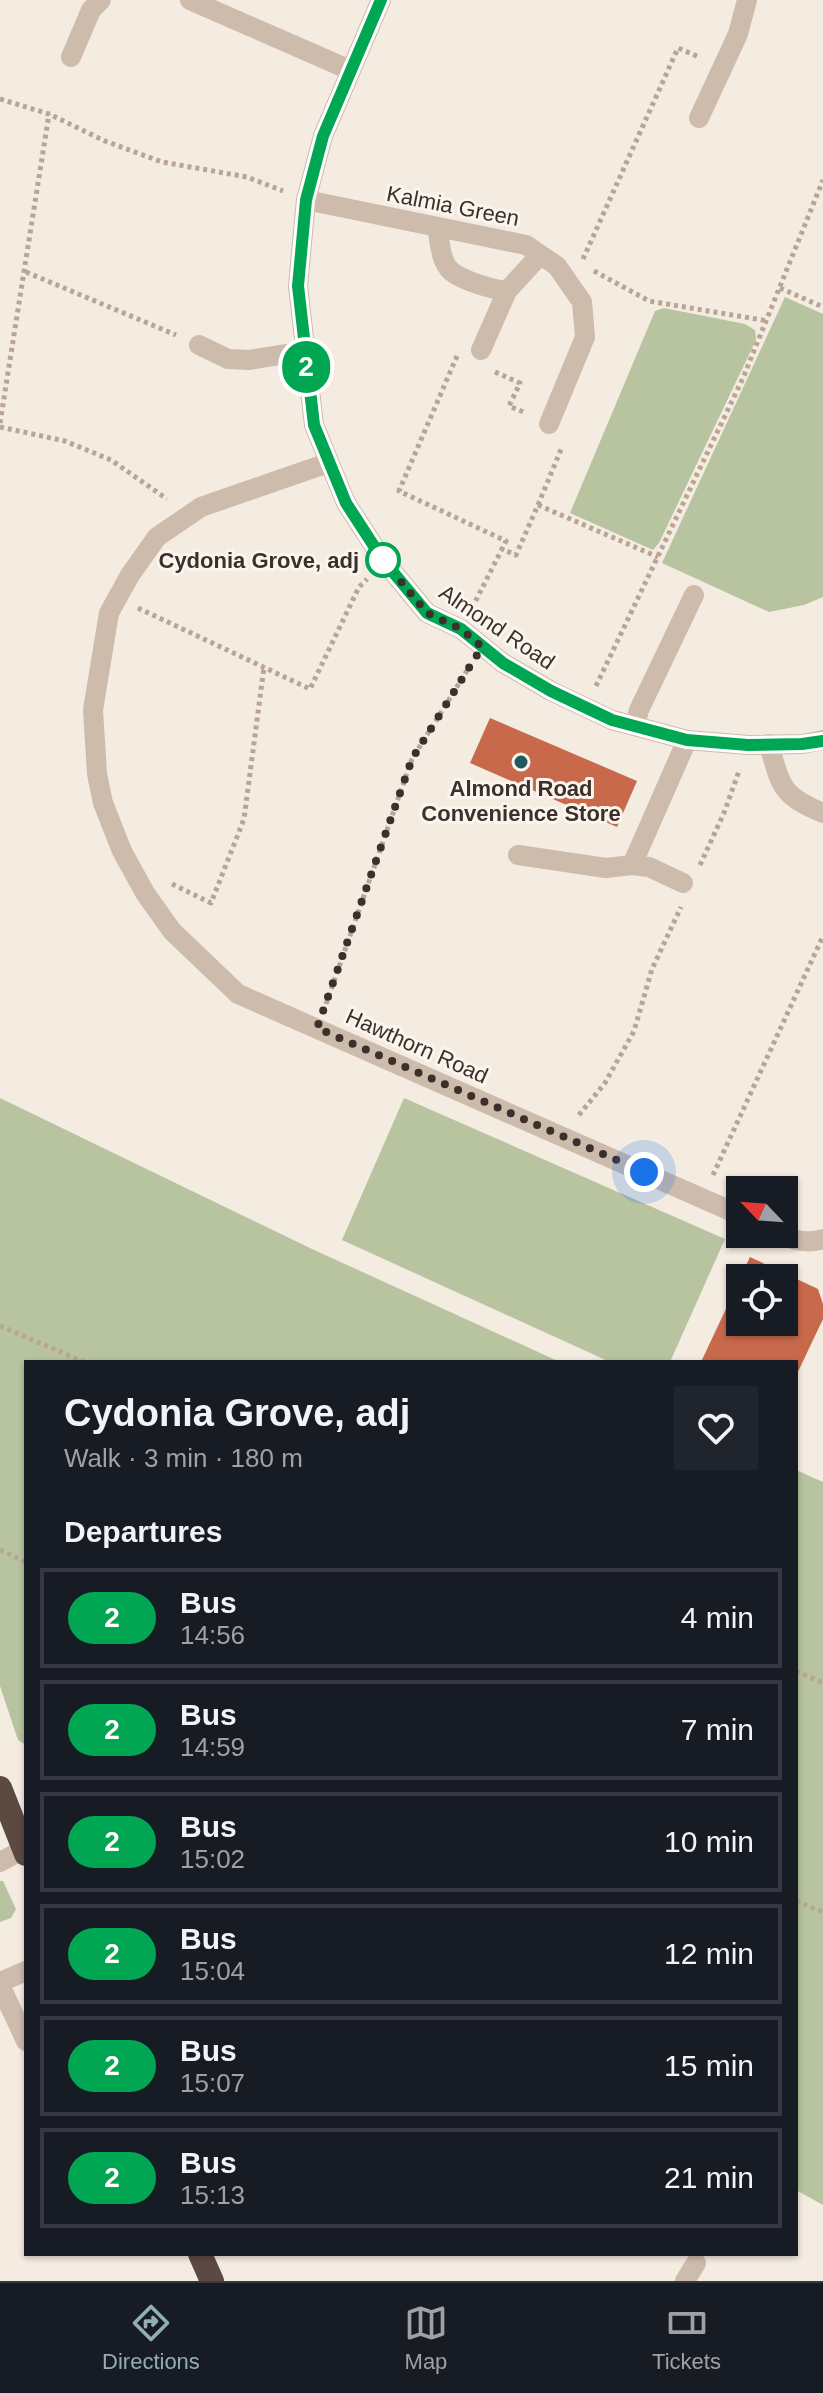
<!DOCTYPE html>
<html lang="en">
<head>
<meta charset="utf-8">
<style>
	body { margin:0; font-family:Helvetica,sans-serif; background:#20242c; color:#f1f3f6; height:100vh; display:flex; flex-direction:column; font-size:30px; white-space:nowrap }
	* { box-sizing:border-box; margin:0 }
	p { font-size:26px; color:#9ea1a6 }
	.icon { flex:none; width:44px; height:44px; fill:none; stroke:currentColor; stroke-width:2; stroke-linecap:round; stroke-linejoin:round }
	.map { position:relative; flex:1; overflow:hidden }
	.sheet { position:absolute; left:24px; top:1360px; width:774px; height:896px; display:flex; flex-direction:column; background:#171b24; border-radius:0px; box-shadow:0 2px 6px #0004 }
	.sheet>* { flex:none }
	.badge { padding:0 16px; border-radius:26px; font-size:28px; line-height:52px }
	.needle { width:52px; rotate:295deg }
	.tools { position:absolute; left:726px; top:1176px; display:grid; gap:16px }
	.tools a { display:grid; place-items:center; width:72px; height:72px; border-radius:0px; background:#171b24; box-shadow:0 2px 6px #0004; font-size:40px }
	.you { position:absolute; width:40px; height:40px; margin:-20px; border:6px solid #fff; border-radius:50%; background:#1a73e8; box-shadow:0 0 0 12px #1a73e833 }
	.map>.badge { position:absolute; translate:-50% -50%; box-shadow:0 0 0 4px #fff }
	h2 { padding:0 40px; font-size:30px; line-height:72px }
	.round { display:grid; place-items:center; flex:none; width:84px; height:84px; border-radius:0px; background:#20242c }
	.summary { display:flex; align-items:center; justify-content:space-between; height:136px; padding:0 40px }
	h1 { font-size:38px; font-weight:700; line-height:60px }
	ul { padding:0; list-style:none }
	li { display:flex; align-items:center; gap:24px; height:100px; margin:0 16px 12px; padding:0 24px; border:4px solid #363941; border-radius:0px }
	li div { flex:1 }
	li b { display:block; font-size:30px }
	li em { font-style:normal }
	li .badge { min-width:88px; font-weight:700; text-align:center }
	.dock { display:flex; justify-content:space-around; align-items:center; height:112px; border-top:2px solid #363941; background:#171b24; font-size:22px; color:#9ea1a6 }
	.dock a { display:grid; justify-items:center; gap:4px }
	.dock .selected { color:#92aeb2 }
	.map>svg:first-child { display:block }
	.green { fill:#b8c4a0 }
	.building { fill:#c8694b }
	.lines { fill:none; stroke-linecap:round; stroke-linejoin:round }
	.path { stroke:#b9a596; stroke-width:5; stroke-dasharray:4 4; stroke-linecap:butt }
	.minor { stroke:#cdbbac; stroke-width:20 }
	.highway { stroke:#5c4a42; stroke-width:24 }
	.line-casing { stroke:#fff; stroke-width:18 }
	.line { stroke:#00a651; stroke-width:12 }
	.walk { stroke:#3b302b; stroke-width:8; stroke-dasharray:0 14.4 }
	.stop-dot { fill:#fff; stroke:#00a651; stroke-width:4 }
	.poi-dot { fill:#1f5a5e; stroke:#fbf5ee; stroke-width:3 }
	.labels { text-anchor:middle; dominant-baseline:central; stroke-width:6; stroke-linejoin:round; paint-order:stroke }
	.street-label { font-size:22px; fill:#3b302b; stroke:#fbf5ee }
	.stop-label { font-size:22px; font-weight:bold; fill:#3b302b; stroke:#fbf5ee; text-anchor:end }
	.poi-label { font-size:22px; font-weight:bold; fill:#3b302b; stroke:#fbf5ee }
</style>
</head>
<body>
<div class="map">
<svg width="823" height="2281" viewBox="0 0 823 2281">
	<rect width="100%" height="100%" fill="#f4ebe1"/>
	<path class="green" d="M785,297L823,314V597L804,605L769,612L662,563Z
		M664,308L745,324L755,330L756,340L659,543L653,550L570,513L655,311Z
		M0,1098L312,1249L560,1362H26V1745L18,1740L0,1686Z
		M404,1098L725,1239L670,1362H610L342,1240Z
		M796,1470L823,1482V2205L796,2190Z
		M0,1881H3L16,1909L11,1918L0,1922Z"/>
	<path class="building" d="M490,718L637,781L617,827L470,763Z
		M750,1257L818,1289L823,1304V1319L796,1376V1362H701L740,1279V1322H784V1278H740Z"/>
	<g class="lines">
		<path class="path" d="M0,99L49,114L105,141L162,162L247,177L283,191
			M583,259L678,48L699,57
			M594,271L649,301L768,321
			M26,272L176,335
			M780,288L823,307
			M457,356L399,491L506,541L502,549
			M495,372L520,383L509,406L526,413
			M0,423L49,114
			M0,427L65,441L111,460L167,499
			M538,505L562,447
			M138,608L310,689L359,587L367,579
			M472,608L502,549L516,555L538,505L658,557
			M596,686L743,378L823,180
			M700,865L724,813L739,771
			M172,884L211,903L244,819L264,667
			M326,1004L412,759L468,669
			M579,1115L605,1083L634,1031L652,969L681,907
			M713,1175L823,936
			M0,1326L84,1362
			M0,1550L26,1562
			M796,1671L823,1683
			M796,1901L823,1912"/>
		<path class="minor" d="M190,0L350,70
			M381,0L323,136L306,200L298,286L314,425L346,503L383,560L427,613L461,629L503,663L551,691L612,720L687,740L748,745L802,744L823,740
			M71,57L91,10L101,0
			M699,118L738,34L747,0
			M306,200L526,245L557,266L582,302L585,337L549,424
			M437,227C440,241 440,261 451,271C461,280 493,290 507,291L540,255
			M199,345L228,359L249,360L305,351
			M481,350L507,291
			M328,463L201,507L157,537L130,575L109,613L93,710L97,774L103,803L122,851L145,893L172,931L238,994L740,1215
			M635,726L639,710L694,595
			M769,744C781,786 780,795 823,813
			M518,855L606,868L632,865L649,867L683,883
			M632,865L687,740
			M780,1234C794,1241 808,1244 823,1239
			M0,1862L24,1849
			M0,1982L26,1971
			M0,1985L26,2041
			M685,2281L696,2263"/>
		<path class="highway" d="M0,1788L26,1854
			M200,2254L212,2281"/>
	</g>
	<g class="lines">
		<defs>
			<path id="line" d="M381,0L323,136L306,200L298,286L314,425L346,503L383,560L427,613L461,629L503,663L551,691L612,720L687,740L748,745L802,744L823,741"/>
		</defs>
		<use href="#line" class="line-casing"/>
		<use href="#line" class="line"/>
		<path class="walk" d="M383,560L427,613L461,629L482,647L412,759L317,1028L644,1172"/>
	</g>
	<circle class="stop-dot" cx="383" cy="560" r="16"/>
	<circle class="poi-dot" cx="521" cy="762" r="8"/>
	<g class="labels">
		<g class="street-label">
			<text transform="translate(453 206) rotate(11)">Kalmia Green</text>
			<text transform="translate(497 627) rotate(34)">Almond Road</text>
			<text transform="translate(417 1046) rotate(24)">Hawthorn Road</text>
		</g>
		<g class="stop-label">
			<text x="359" y="560">Cydonia Grove, adj</text>
		</g>
		<g class="poi-label">
			<text x="521" y="788">Almond Road<tspan x="521" dy="25">Convenience Store</tspan></text>
		</g>
	</g>
</svg>
<div class="tools">
<a><svg class="needle" viewBox="-14 -14 28 28"><path d="M0-13l5 13h-10z" fill="#e53935"/><path d="M0 13l5-13h-10z" fill="#9ea1a6"/></svg></a>
<a><svg class="icon" aria-label="locate" viewBox="0 0 24 24"><circle cx="12" cy="12" r="6"/><path d="M12 2v4M12 18v4M2 12h4M18 12h4"/></svg></a>
</div>
<div class="you" style="left:644px;top:1172px"></div>
<b class="badge" style="left:306px;top:367px;background:#00a651;color:#fff">2</b>
<section class="sheet">
<div class="summary"><div><h1>Cydonia Grove, adj</h1><p>Walk · 3 min · 180 m</p></div><a class="round"><svg class="icon" aria-label="heart" viewBox="0 0 24 24"><path d="M12 20l-8-8c-3-5 5-10 8-4 3-6 11-1 8 4z"/></svg></a></div>
<h2>Departures</h2>
<ul>
<li><span class="badge" style="background:#00a651;color:#fff">2</span><div><b>Bus</b><p>14:56</p></div><em>4 min</em></li>
<li><span class="badge" style="background:#00a651;color:#fff">2</span><div><b>Bus</b><p>14:59</p></div><em>7 min</em></li>
<li><span class="badge" style="background:#00a651;color:#fff">2</span><div><b>Bus</b><p>15:02</p></div><em>10 min</em></li>
<li><span class="badge" style="background:#00a651;color:#fff">2</span><div><b>Bus</b><p>15:04</p></div><em>12 min</em></li>
<li><span class="badge" style="background:#00a651;color:#fff">2</span><div><b>Bus</b><p>15:07</p></div><em>15 min</em></li>
<li><span class="badge" style="background:#00a651;color:#fff">2</span><div><b>Bus</b><p>15:13</p></div><em>21 min</em></li>
</ul>
</section>
</div>
<nav class="dock">
<a class="selected"><svg class="icon" aria-label="directions" viewBox="0 0 24 24"><path d="M12 3l9 9-9 9-9-9zM9 14v-3h6M13 9l2 2-2 2"/></svg>Directions</a>
<a><svg class="icon" aria-label="map" viewBox="0 0 24 24"><path d="M3 6l6-2 6 2 6-2v14l-6 2-6-2-6 2zM9 4v14M15 6v14"/></svg>Map</a>
<a><svg class="icon" aria-label="tickets" viewBox="0 0 24 24"><path d="M3 7h18v10H3zM15 7v10"/></svg>Tickets</a>
</nav>
</body>
</html>
